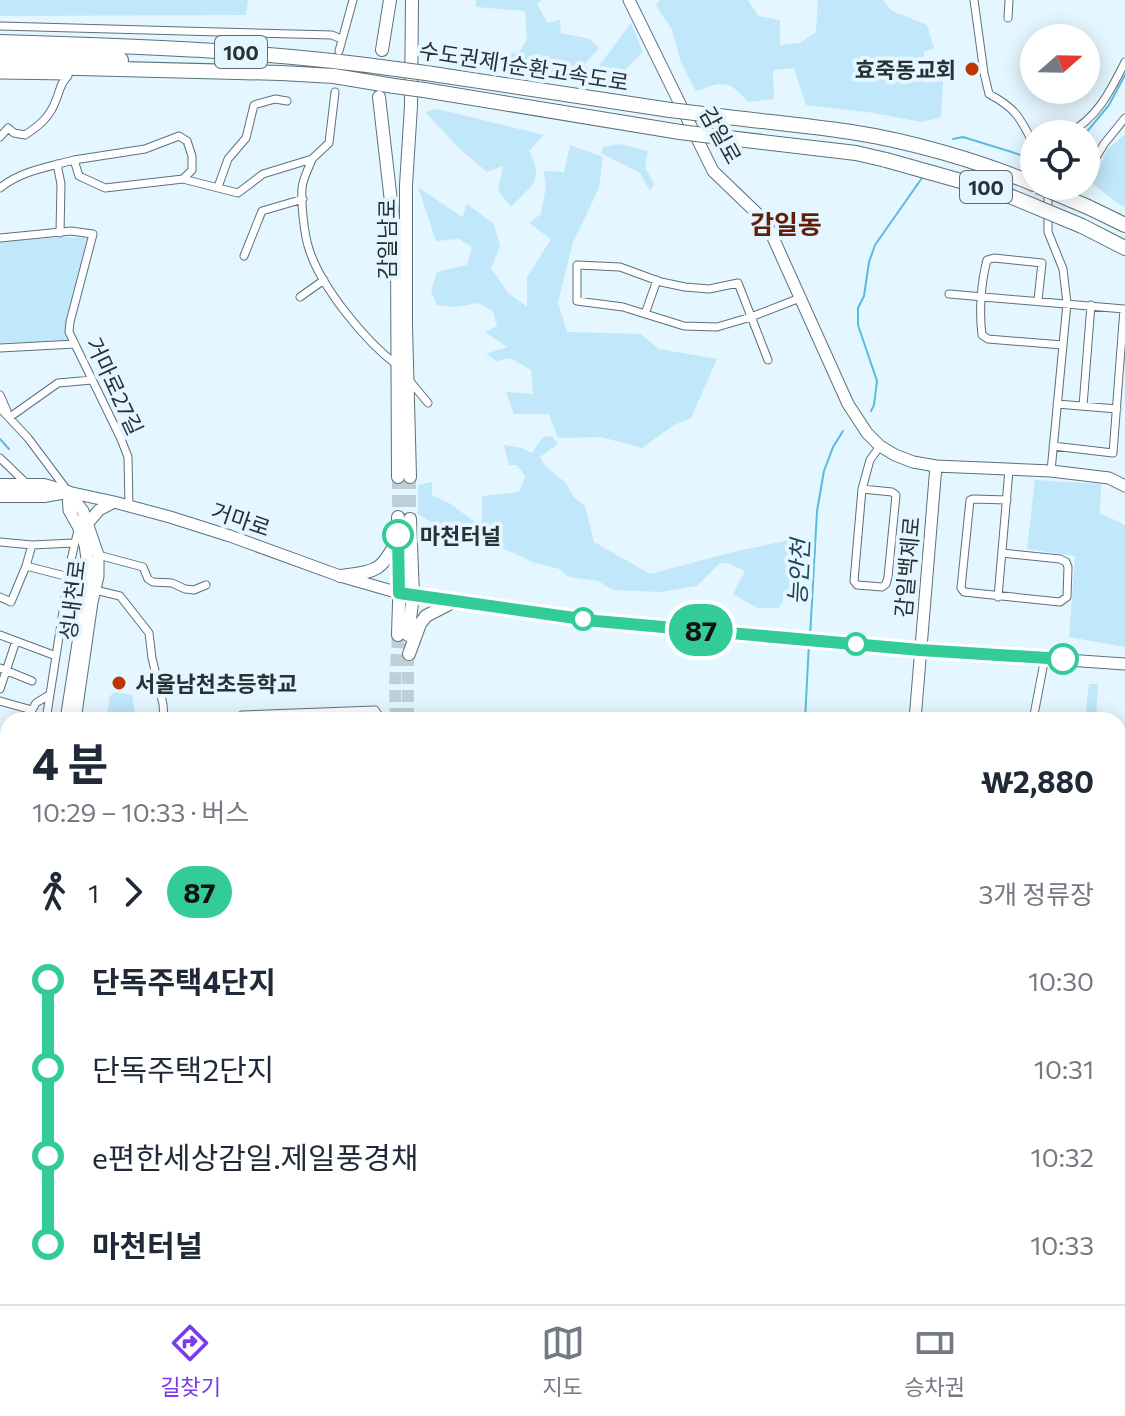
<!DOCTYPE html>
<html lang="ko">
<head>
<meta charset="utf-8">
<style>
	body { margin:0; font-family:Commissioner,"Noto Sans KR",sans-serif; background:#f6f6f7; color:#1f2937; height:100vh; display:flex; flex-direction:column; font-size:30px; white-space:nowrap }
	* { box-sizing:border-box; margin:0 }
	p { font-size:26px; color:#747a83 }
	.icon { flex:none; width:44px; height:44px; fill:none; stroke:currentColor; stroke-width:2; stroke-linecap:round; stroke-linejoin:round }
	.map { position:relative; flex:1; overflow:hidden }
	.sheet { position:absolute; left:0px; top:712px; width:1126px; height:592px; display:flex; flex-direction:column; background:#fff; border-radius:24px 24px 0 0; box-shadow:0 4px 20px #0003 }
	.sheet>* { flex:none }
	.badge { padding:0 16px; border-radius:26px; font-size:28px; line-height:52px }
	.needle { width:52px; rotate:70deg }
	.controls { position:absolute; left:1020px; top:24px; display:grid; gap:16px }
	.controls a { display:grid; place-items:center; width:80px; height:80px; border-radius:50%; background:#fff; box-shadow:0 4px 20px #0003; font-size:40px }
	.map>.badge { position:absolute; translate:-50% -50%; box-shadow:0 0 0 4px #fff }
	.legs { display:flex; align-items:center; gap:12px; height:88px; padding:0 32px; font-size:26px }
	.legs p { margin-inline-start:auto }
	.head { display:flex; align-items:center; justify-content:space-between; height:136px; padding:0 32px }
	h1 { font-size:44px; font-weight:700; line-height:60px }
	ul { padding:0 32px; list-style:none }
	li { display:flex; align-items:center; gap:28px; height:88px; font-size:30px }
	li i { display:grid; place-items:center; width:12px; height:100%; margin:0 10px; background:currentColor }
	li i::after { content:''; width:20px; height:20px; margin:-10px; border:6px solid; border-radius:50%; background:#fff }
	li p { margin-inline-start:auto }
	li:first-child i { background:linear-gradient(#0000 50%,currentColor 0) }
	li:last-child i { background:linear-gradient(currentColor 50%,#0000 0) }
	.tabs { display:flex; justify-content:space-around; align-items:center; height:112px; border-top:2px solid #e0e1e3; background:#fff; font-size:22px; color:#747a83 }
	.tabs a { display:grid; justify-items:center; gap:4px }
	.tabs .selected { color:#7c3aed }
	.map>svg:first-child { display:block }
	.green { fill:#c0e7fa }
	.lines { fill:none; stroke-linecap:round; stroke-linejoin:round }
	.stream { stroke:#5cb9df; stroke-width:2 }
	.primary-tunnel { stroke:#becfd7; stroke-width:12; stroke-dasharray:12 6; stroke-linecap:butt }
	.street-casing { stroke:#5d717a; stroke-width:9 }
	.secondary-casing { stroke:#5d717a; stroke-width:13 }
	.primary-casing { stroke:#5d717a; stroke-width:14 }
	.highway-casing { stroke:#5d717a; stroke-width:16 }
	.street { stroke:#fff; stroke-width:7 }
	.secondary { stroke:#fff; stroke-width:11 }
	.primary { stroke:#fff; stroke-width:12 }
	.highway { stroke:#fff; stroke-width:14 }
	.highway-bridge-casing { stroke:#5d717a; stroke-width:16; stroke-linecap:butt }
	.highway-bridge { stroke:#fff; stroke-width:14 }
	.line-1-casing { stroke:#fff; stroke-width:18 }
	.line-1 { stroke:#3c9; stroke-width:12 }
	.poi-dot { fill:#bd3501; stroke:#e4f6ff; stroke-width:3 }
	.stop-1-dot { fill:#fff; stroke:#3c9; stroke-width:4 }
	.labels { text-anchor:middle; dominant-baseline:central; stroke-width:8; stroke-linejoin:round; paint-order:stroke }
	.shield { fill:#e4f6ff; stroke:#606c72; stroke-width:2 }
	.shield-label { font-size:20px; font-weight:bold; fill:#283135 }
	.street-label { font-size:22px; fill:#283135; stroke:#e4f6ff }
	.poi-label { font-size:22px; font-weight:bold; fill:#283135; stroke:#e4f6ff; text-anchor:end }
	.stop-label { font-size:22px; font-weight:bold; fill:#283135; stroke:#e4f6ff; text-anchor:start }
	.water-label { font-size:24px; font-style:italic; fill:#1d4657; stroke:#e4f6ff }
	.quarter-label { font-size:26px; font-weight:bold; fill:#601e0b; stroke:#e4f6ff }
</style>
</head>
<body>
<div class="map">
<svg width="1125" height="1304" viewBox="0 0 1125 1304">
	<rect width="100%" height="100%" fill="#e4f6ff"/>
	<path class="green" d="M0,0H248L246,15L0,16Z
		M476,0H542L537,3L547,23L560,20L561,33L590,39L599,48L584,65L591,71L599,66L631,23L643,52L620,75L598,86L529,74L525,61L505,66L500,57L520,51L527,40L525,11L476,7Z
		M660,0H748L758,16L780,20V45L800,43L816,32L818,0H883L892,11L927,25L934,48L924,52L925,83L943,81L941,117L922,122L874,113L806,105L794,68L773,70L774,99L748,102C729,79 722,81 696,91L681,63L672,30L656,5Z
		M437,109L544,135L529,151C545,181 531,186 511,207L498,191L503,166L487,172L461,150L425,112Z
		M1124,135L1125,136V207L1119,204L1086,179L1099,169L1107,149Z
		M620,144L648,151L645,167L654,184L650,191L639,172L601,153L603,147Z
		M570,145L603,157L599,188L573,242L558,302L567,332L641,334L659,349L717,359L691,418L674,425L642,448L601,437L558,438L549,414H514L506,392L533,394L531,370L510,358L497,361L486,354L507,347L485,332L497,326L493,311L478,303L456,307L437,305L431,291L437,272L467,265L472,247L459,239L436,241L418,187L462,217L467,204L494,224L500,246L491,268L508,293L527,307V277L551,239L529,223L541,214L546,186L544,171L564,172Z
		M62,237L87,238L65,327L67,341L0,343V242Z
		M552,436L558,444L540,457L546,467L566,483L573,496L585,506L594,542L650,574L733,552L799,538L807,565L794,579L779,608H757L733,594L745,571L727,563H720L697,586L661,592L613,590L598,581L569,577L560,569L535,563L498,546L466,538L467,529L454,525L446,532L418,514V485L432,482V495L449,503L482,527V496L519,492L525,476L517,465H509L504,445L522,448L532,453L543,437Z
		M1035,480L1101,484L1100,513L1125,525V647L1069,637L1075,556L1027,549Z
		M1089,684H1098L1096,720H1085Z
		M114,692L132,695L136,720H106L110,696Z
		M1118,1190L1125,1191V1229H1118Z
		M0,1279L8,1288V1296H26L43,1304H0Z
		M56,1296H753L744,1304H80Z"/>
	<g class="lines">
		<path class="stream" d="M1085,134L1109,105L1125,75
			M953,139L963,137L1034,159
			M871,411L874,405L877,381L858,325V308L864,296L869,262L875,245L922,178
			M0,439L9,449
			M810,637L817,511L824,471L833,447L843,431
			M805,720L809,643
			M783,1304L788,1296"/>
		<path class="primary-tunnel" d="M398,477V517
			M410,477V519
			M396,720L395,685L398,635
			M408,720V643
			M473,1296V1304
			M488,1296V1304"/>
		<defs>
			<path id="street" d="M974,0L984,73L989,94C1017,109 1020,118 1034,145
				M1008,18L1009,0
				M0,26L332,35L341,39
				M339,51L353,0
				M0,75L68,76C60,83 60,91 56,100C50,117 39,126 25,135L14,133L8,128L0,137
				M1067,134C1097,119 1111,90 1125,62
				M312,159C309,168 303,178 302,188C301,203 304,234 309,249C321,287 365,341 397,365
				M57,164L61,184L60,233
				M1086,169L1091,166L1104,144L1125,118
				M183,179L192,170V156L187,141L179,136L145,149L74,160L79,176L105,188L183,179L238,193L263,174L312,159L329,143L335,92
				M218,187L228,159L246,138L254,105L275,99L287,101
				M0,188C21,171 48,167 74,160
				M1048,192V232L1063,269L1067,303L1051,471
				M0,238L71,231L93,234L70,322L69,332L121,439L128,457L129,506
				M244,256L262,211L303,199
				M949,294L1124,309L1113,453L1053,446
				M300,297L324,280
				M1038,300L1042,263L994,258L987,260C981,282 979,312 982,335L988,339L1063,345
				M645,314L657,280
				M0,348L75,344
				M768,360L738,283L709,289L685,287L661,282L620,267L577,265V301L623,307L684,326L717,327L751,317L800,298
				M409,380L428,403
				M0,395L7,411
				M1057,404L1117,409
				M1083,406L1091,305
				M0,408L28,438L67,490
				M10,417L58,383L92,380
				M0,458L27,484
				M862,489L892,492L896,495L888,577L886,584L882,587L857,585L854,581Z
				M862,489L870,460L880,446
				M0,542L32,545L74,543
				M1002,553L1060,559L1066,562L1068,567L1067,597L1060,602L964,592L961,588L970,500L973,499L1007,500
				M98,555L143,567L148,579L153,582L172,583L185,589L194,590L206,585
				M26,566L69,577L95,590L120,596L149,633L152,658L163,704L164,720
				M0,597L11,602L26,566L32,545
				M998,597L1009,470
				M0,635L56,656
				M0,668L32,681
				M0,689L16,641
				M0,701L32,710
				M26,720L36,703L49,695
				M46,720L71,560L78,530
				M234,720L242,715L375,710L382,720
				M1033,720L1045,657
				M0,791L8,761
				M0,830L8,833
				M0,854L8,856
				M0,1258L8,1229
				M0,1273L8,1282
				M34,1296L55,1304"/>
			<path id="secondary" d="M629,0L713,171L766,222L848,404L867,433L880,446L895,455L913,462L936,466L1051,471L1109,478L1125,486
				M68,492L114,502L170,517L230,536L340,576L399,593L596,621L920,650L1125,664
				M68,492L83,511L98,555V576L92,602L75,720
				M88,523L99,510L114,502
				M66,720L89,572L85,545L79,528L69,510L68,493
				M915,720L936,466
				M1118,800L1125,801
				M8,868L1,973L8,1008
				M0,1065L8,1056
				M1118,1098H1125
				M827,1304L829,1296"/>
			<path id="primary" d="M382,50L390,0
				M379,97L397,254L398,477
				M410,477L406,326V185L411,106L412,0
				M0,485H44L68,492
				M0,496H44L61,493
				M340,576C375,571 381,573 397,540
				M398,635L400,571L398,517
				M408,635L413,595L410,519
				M409,654L420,624L426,616L455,601"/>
			<path id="highway" d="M0,42C132,46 264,50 396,69
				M0,55L121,60
				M0,66L281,73L334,76L394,86
				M426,73L670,110
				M424,90L680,132
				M711,115C757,121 804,125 851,132C910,141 979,161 1034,184
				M720,137L856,153L886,160
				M1088,207L1125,225
				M1082,226L1125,248"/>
		</defs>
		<use href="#street" class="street-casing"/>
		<use href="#secondary" class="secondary-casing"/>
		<use href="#primary" class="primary-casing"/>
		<use href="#highway" class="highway-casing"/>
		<use href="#street" class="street"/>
		<use href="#secondary" class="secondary"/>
		<use href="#primary" class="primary"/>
		<use href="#highway" class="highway"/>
		<defs>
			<path id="highway-bridge" d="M396,69L426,73
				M394,86L424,90
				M670,110L711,115
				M680,132L720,137
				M886,160L1000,192L1082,226
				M1038,186L1088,207"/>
		</defs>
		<use href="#highway-bridge" class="highway-bridge-casing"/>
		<use href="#highway-bridge" class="highway-bridge"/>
	</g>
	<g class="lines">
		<defs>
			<path id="line-1" d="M398,535L399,593L596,621L920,650L1063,659"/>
		</defs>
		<use href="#line-1" class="line-1-casing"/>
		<use href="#line-1" class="line-1"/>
	</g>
	<g class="poi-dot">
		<circle cx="972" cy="69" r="8"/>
		<circle cx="119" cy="683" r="8"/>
	</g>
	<g class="stop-1-dot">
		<circle cx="398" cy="535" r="14"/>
		<circle cx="583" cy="619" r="10"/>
		<circle cx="856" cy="644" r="10"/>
		<circle cx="1063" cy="659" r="14"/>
	</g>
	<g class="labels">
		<g class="shield">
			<rect x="215" y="36" width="52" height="32" rx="6"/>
			<rect x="960" y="171" width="52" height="32" rx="6"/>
		</g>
		<g class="shield-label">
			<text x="241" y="52">100</text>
			<text x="986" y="187">100</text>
		</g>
		<g class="street-label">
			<text transform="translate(524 66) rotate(9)">수도권제1순환고속도로</text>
			<text transform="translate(721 135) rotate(61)">감일로</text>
			<text transform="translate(386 239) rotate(-90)">감일남로</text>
			<text transform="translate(115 386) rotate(65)">거마로27길</text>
			<text transform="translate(241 519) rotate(19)">거마로</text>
			<text transform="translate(907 567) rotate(-85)">감일백제로</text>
			<text transform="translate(72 600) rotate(-83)">성내천로</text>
		</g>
		<g class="poi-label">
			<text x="956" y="69">효죽동교회</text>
			<text x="135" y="683" text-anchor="start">서울남천초등학교</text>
		</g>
		<g class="stop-label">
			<text x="420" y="535">마천터널</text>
		</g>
		<g class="water-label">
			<text transform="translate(798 572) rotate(-87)">능안천</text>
		</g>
		<g class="quarter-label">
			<text x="786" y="223">감일동</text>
		</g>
	</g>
</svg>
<div class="controls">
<a><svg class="needle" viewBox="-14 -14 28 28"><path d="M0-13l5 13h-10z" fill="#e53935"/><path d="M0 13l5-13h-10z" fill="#747a83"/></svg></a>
<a><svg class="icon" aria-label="locate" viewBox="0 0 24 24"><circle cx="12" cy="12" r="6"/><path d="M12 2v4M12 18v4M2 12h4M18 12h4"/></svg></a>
</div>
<b class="badge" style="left:701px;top:630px;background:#3c9;color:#111">87</b>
<section class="sheet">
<div class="head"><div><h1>4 분</h1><p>10:29 – 10:33 · 버스</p></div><b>₩2,880</b></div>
<div class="legs"><svg class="icon" aria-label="walk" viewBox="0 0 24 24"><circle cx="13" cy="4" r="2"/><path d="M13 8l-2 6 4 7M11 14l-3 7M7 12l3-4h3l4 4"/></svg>1<svg class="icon" aria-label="forward" viewBox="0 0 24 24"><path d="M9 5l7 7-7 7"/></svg><b class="badge" style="background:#3c9;color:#111">87</b><p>3개 정류장</p></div>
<ul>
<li><i style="color:#3c9"></i><b>단독주택4단지</b><p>10:30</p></li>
<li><i style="color:#3c9"></i><span>단독주택2단지</span><p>10:31</p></li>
<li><i style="color:#3c9"></i><span>e편한세상감일.제일풍경채</span><p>10:32</p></li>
<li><i style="color:#3c9"></i><b>마천터널</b><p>10:33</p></li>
</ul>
</section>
</div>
<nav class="tabs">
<a class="selected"><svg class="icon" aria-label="directions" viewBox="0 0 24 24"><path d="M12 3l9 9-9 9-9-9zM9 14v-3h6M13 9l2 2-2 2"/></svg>길찾기</a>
<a><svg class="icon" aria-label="map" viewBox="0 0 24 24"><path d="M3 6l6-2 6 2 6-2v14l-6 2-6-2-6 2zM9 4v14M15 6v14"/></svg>지도</a>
<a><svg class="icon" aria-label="tickets" viewBox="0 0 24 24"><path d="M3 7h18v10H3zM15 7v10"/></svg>승차권</a>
</nav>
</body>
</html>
